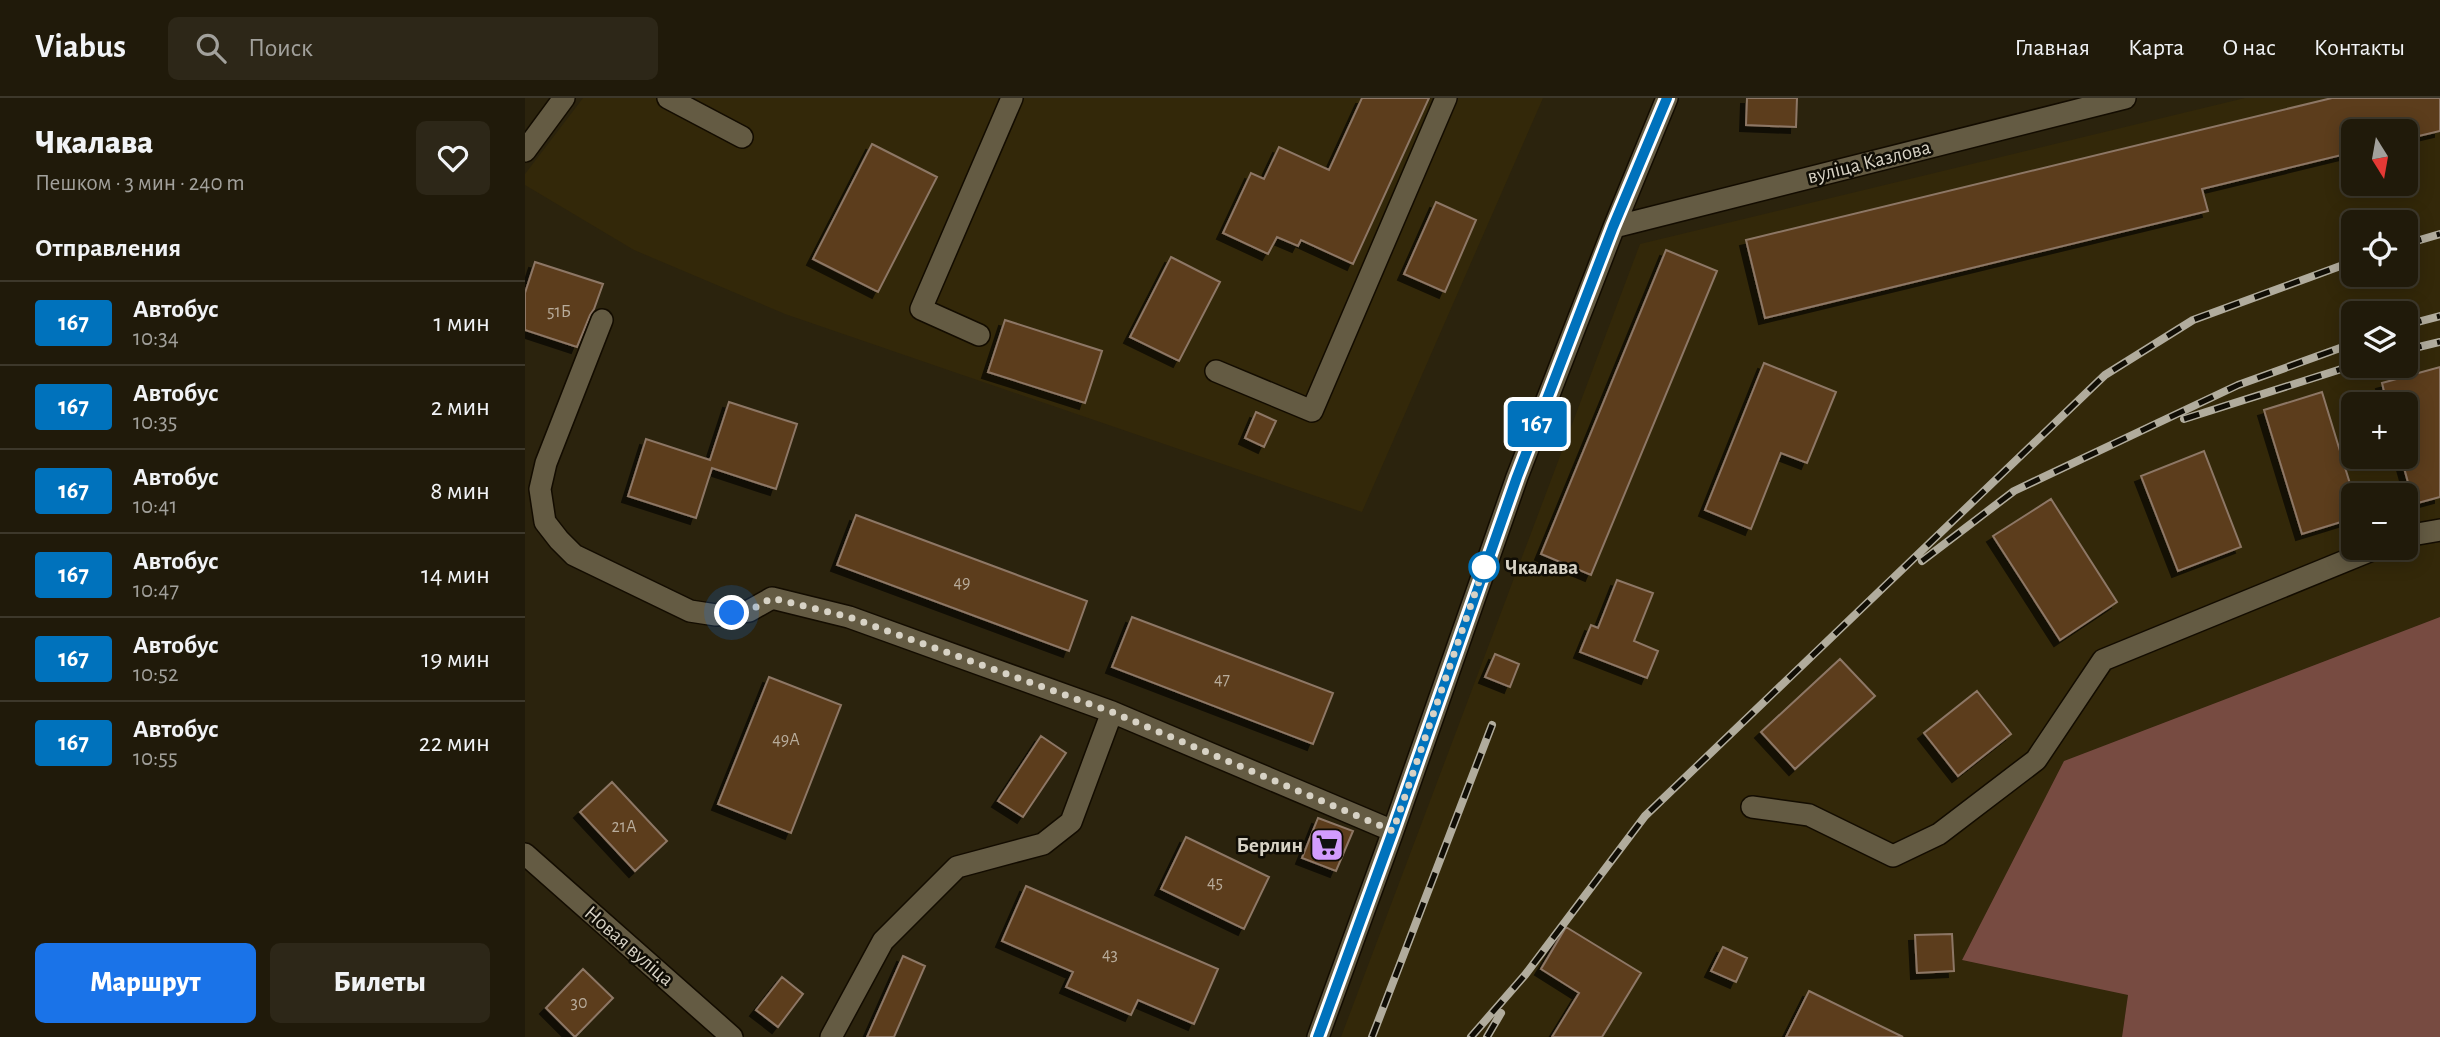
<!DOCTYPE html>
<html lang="ru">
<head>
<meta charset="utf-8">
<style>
	body { margin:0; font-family:"Alegreya Sans",sans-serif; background:#2d2718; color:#f1f3f6; height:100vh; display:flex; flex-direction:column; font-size:26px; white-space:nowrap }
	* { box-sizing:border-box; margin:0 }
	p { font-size:23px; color:#a2a19c }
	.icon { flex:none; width:38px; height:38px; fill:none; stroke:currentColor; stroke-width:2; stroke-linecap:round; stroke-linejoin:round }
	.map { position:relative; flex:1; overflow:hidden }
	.side { display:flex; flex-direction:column; background:#201a0a; width:525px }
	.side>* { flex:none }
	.badge { padding:0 14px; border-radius:5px; font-size:24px; line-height:46px }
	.needle { width:46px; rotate:169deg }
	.controls { position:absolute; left:1816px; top:21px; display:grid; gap:14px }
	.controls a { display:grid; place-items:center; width:77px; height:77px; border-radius:10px; background:#201a0a; box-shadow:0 4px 18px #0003,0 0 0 2px #3d382b; font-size:35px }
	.you { position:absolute; width:35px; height:35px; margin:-18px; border:5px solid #fff; border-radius:50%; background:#1a73e8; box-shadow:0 0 0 10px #1a73e833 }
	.map>.badge { position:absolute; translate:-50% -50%; box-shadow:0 0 0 4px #fff }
	h2 { padding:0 35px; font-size:26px; line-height:63px }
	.round { display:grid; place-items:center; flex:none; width:74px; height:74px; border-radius:10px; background:#2d2718 }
	.head { display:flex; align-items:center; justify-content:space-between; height:119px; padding:0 35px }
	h1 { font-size:33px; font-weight:800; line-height:52px }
	.action { display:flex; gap:14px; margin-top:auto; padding:14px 35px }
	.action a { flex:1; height:80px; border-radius:10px; background:#1a73e8; color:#fff; font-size:28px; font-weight:800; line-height:80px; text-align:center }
	.action a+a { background:#2d2718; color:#f1f3f6 }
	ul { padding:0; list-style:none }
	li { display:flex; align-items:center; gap:21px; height:84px; padding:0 35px; border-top:2px solid #3d382b }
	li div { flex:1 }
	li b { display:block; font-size:26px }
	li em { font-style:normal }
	li .badge { min-width:77px; font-weight:700; text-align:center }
	header { display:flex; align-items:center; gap:42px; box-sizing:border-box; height:98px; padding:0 35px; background:#201a0a; border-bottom:2px solid #3d382b }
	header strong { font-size:33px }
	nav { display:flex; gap:38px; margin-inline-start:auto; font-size:24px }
	.search { width:490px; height:63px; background:#2d2718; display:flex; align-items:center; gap:18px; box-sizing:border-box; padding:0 24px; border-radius:10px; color:#a2a19c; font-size:26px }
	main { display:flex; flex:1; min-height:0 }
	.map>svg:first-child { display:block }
	.built { fill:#332809; fill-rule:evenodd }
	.forest { fill:#774b41 }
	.building { fill:#5c3c1e; stroke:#8d7765; stroke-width:2; filter:url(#shadow) }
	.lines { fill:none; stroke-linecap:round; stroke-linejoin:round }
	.minor-casing { stroke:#130c00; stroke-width:24 }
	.minor { stroke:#645b43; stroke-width:21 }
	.rail-casing { stroke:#b1ac9d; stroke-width:8 }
	.rail { stroke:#100d05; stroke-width:5; stroke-dasharray:16; stroke-linecap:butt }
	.line-casing { stroke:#fff; stroke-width:16 }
	.line { stroke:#0072bc; stroke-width:10 }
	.walk { stroke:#d7d2c5; stroke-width:7; stroke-dasharray:0 12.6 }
	.stop-dot { fill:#fff; stroke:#0072bc; stroke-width:3.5 }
	.labels { text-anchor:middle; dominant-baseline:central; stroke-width:5; stroke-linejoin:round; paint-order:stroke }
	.number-label { font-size:18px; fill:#b8ac9b }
	.street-label { font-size:21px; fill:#d7d2c5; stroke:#100d05 }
	.stop-label { font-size:21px; font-weight:bold; fill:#d7d2c5; stroke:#100d05; text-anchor:start }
	.poi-label { font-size:21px; font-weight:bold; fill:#d7d2c5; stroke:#100d05; text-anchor:end }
</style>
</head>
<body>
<header>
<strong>Viabus</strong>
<div class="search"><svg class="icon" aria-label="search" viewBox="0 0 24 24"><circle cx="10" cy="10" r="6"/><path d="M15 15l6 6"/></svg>Поиск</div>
<nav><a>Главная</a><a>Карта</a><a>О нас</a><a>Контакты</a></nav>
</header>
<main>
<section class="side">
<div class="head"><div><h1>Чкалава</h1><p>Пешком · 3 мин · 240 m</p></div><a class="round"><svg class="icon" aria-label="heart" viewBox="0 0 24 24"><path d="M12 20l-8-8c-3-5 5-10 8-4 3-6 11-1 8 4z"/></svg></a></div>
<h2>Отправления</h2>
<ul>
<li><span class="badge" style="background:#0072bc;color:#fff">167</span><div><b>Автобус</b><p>10:34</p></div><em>1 мин</em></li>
<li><span class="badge" style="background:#0072bc;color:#fff">167</span><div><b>Автобус</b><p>10:35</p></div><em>2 мин</em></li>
<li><span class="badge" style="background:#0072bc;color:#fff">167</span><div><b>Автобус</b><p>10:41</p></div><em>8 мин</em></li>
<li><span class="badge" style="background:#0072bc;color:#fff">167</span><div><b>Автобус</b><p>10:47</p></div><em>14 мин</em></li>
<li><span class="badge" style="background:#0072bc;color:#fff">167</span><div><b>Автобус</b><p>10:52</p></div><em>19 мин</em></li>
<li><span class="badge" style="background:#0072bc;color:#fff">167</span><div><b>Автобус</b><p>10:55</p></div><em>22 мин</em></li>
</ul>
<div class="action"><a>Маршрут</a><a>Билеты</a></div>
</section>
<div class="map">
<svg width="1915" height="939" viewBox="0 0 1915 939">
	<defs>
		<filter id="shadow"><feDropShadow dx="-6" dy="6" stdDeviation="0" flood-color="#0009"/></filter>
	</defs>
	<rect width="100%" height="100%" fill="#2b230d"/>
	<path class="built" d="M58,0H1018L837,414L260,216L109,152L0,87V76Z
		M1720,0H1915V519L1539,663L1437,862L1603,897L1597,939H816L1115,146ZM1829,33H1881V86H1829ZM1829,124H1881V177H1829ZM1829,215H1881V268H1829ZM1829,306H1881V359H1829ZM1829,397H1881V450H1829Z"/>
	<path class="forest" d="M1915,519V939H1597L1603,897L1437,862L1539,663Z"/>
	<path class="building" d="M837,0H904L828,166L776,142L773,148L752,139L743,156L698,135L726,75L739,81L754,49L804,72Z
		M1222,0H1272L1271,29L1221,27Z
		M1807,0H1915V33L1881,41V33H1829V54L1677,91L1683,113L1240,220L1221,142Z
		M347,46L412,79L353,194L288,161Z
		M911,104L951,122L920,194L879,176Z
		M1141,152L1192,173L1066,477L1016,456Z
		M646,159L695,184L654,263L605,239Z
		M10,164L78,186L69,211L65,217L52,249L0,232V195Z
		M480,222L577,253L560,305L463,274Z
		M1239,265L1311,294L1282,365L1256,355L1226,431L1180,412Z
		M1915,269V399L1889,406L1876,359H1881V306H1862L1857,285Z
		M1797,294L1829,399V420L1777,436L1739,312Z
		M204,304L272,326L251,391L187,370L171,420L103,398L121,341L185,362Z
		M731,314L751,323L739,349L720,340Z
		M1679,353L1716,449L1653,473L1616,378Z
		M1526,401L1592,504L1535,542L1468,438Z
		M331,417L562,503L544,553L312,467Z
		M1092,482L1128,495L1109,543L1133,553L1122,580L1055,554L1066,527L1073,530Z
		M607,519L808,595L788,646L587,569Z
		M970,556L994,566L985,589L960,579Z
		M1315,561L1350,598L1270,671L1236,634Z
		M244,579L316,607L266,735L193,706Z
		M1452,593L1486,636L1433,678L1399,635Z
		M516,638L541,655L498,719L473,703Z
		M87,684L142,743L110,773L55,714Z
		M793,720L828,733L811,773L777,760Z
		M661,739L744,779L719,831L636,791Z
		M501,788L693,871L669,926L613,902L606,917L541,889L548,874L477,843Z
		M1041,829L1116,875L1077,939H1027L1054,895L1016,871Z
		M1427,836L1429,873L1392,875L1390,837Z
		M1198,849L1222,860L1211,884L1186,873Z
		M378,858L400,868L369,939H342Z
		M58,871L88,900L50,939L21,910Z
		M257,879L278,896L253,929L231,912Z
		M1284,893L1378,939H1261Z"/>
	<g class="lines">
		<defs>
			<path id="minor" d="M143,0L217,39
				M0,53L39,0
				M1089,129L1600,0
				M77,222L21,365L15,391L20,424L34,442L49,457L165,513L191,517L224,513L247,500L324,519L587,614L868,733
				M454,237L396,211L487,0
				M691,273L787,313L921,0
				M1881,438L1915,432
				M1227,709L1284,717L1368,758L1414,736L1511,662L1578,562L1852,450
				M0,756L207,939
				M306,939L358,843L432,769L518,746L546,724L587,614
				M793,939L868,733L992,379L1089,129L1142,0"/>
		</defs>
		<use href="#minor" class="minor-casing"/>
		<use href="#minor" class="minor"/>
		<defs>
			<path id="rail" d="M1881,146L1915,136
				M1881,227L1915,218
				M1881,252L1915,244
				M1659,321L1829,267
				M1397,463L1489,393L1713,287L1829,245
				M847,939L967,627
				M946,939L1000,877L1120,718L1580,277L1668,222L1829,163
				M962,939L976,915"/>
		</defs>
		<use href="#rail" class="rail-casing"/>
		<use href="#rail" class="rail"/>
	</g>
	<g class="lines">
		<defs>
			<path id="line" d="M793,939L868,733L992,379L1088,129L1142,0"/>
		</defs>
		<use href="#line" class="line-casing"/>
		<use href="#line" class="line"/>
		<path class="walk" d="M207,515L224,513L247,500L324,519L587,614L868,733L959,469"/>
	</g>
	<defs>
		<symbol id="supermarket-square" viewBox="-11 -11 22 22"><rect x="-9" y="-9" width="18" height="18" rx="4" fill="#d29cfd" stroke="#100d05"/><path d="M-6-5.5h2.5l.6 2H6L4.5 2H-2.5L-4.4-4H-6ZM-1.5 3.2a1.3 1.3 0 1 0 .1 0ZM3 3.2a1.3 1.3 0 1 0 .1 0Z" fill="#111"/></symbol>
	</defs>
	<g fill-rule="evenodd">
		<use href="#supermarket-square" x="783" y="728" width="38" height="38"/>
	</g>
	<circle class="stop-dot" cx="959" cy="469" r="14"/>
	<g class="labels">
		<g class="number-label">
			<text x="34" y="214">51Б</text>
			<text x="437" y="485">49</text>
			<text x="697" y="582">47</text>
			<text x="261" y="642">49А</text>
			<text x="99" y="729">21А</text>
			<text x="690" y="785">45</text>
			<text x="585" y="857">43</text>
			<text x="54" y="905">30</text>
		</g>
		<g class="street-label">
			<text transform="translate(1344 64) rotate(-14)">вуліца Казлова</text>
			<text transform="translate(104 848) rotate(41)">Новая вуліца</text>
		</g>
		<g class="stop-label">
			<text x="980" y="469">Чкалава</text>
		</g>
		<g class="poi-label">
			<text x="778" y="747">Берлин</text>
		</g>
	</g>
</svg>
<div class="controls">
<a><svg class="needle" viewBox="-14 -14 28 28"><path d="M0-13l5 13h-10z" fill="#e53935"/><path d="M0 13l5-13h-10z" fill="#a2a19c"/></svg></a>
<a><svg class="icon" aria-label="locate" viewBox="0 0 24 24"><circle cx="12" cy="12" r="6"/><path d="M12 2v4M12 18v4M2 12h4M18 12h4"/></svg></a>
<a><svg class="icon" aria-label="layers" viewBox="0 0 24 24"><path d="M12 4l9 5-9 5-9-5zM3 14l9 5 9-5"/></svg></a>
<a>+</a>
<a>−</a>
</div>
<div class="you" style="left:207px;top:515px"></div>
<b class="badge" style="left:1012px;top:326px;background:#0072bc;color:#fff">167</b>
</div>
</main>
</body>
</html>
